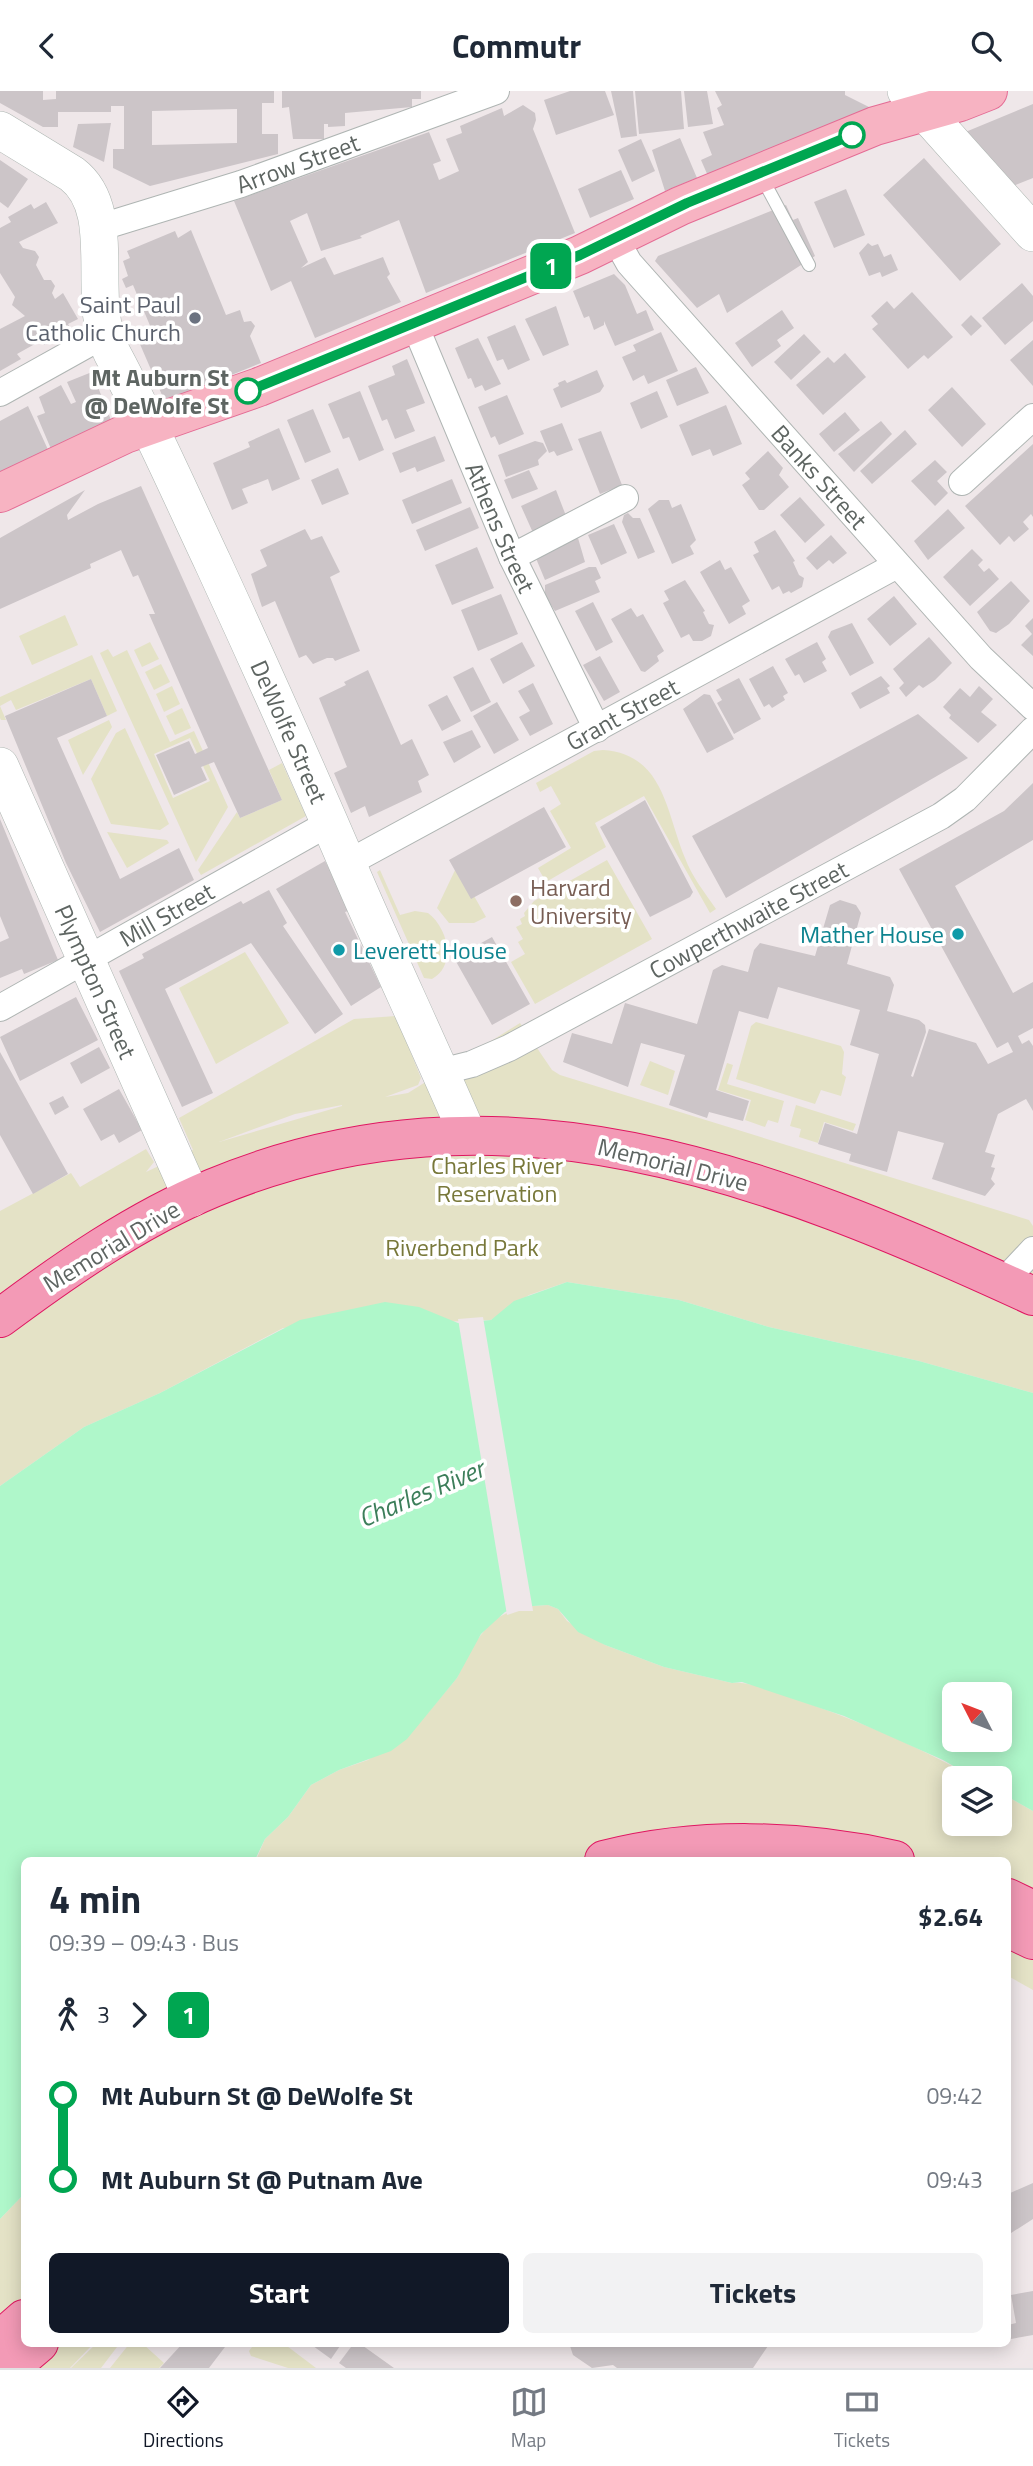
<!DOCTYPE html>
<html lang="en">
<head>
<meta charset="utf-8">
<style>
	body { margin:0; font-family:"Titillium Web",sans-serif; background:#f2f2f3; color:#1f2937; height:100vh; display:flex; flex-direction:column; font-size:26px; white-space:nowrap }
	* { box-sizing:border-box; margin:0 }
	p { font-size:23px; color:#747a83 }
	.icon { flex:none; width:38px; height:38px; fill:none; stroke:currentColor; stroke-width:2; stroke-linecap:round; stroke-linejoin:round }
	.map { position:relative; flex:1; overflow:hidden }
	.drawer { position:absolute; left:21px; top:1766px; width:990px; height:490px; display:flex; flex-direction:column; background:#fff; border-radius:10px; box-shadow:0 4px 18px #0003 }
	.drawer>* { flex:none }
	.badge { padding:0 14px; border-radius:10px; font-size:24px; line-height:46px }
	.needle { width:46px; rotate:312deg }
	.buttons { position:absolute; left:942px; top:1591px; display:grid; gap:14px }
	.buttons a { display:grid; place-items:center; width:70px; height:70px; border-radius:10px; background:#fff; box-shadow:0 4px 18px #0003; font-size:35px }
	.map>.badge { position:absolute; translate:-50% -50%; box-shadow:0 0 0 4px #fff }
	.legs { display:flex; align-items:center; gap:10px; height:77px; padding:0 28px; font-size:23px }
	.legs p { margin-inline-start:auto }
	.overview { display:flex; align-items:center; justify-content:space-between; height:119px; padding:0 28px }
	h1 { font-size:38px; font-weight:700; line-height:52px }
	.primary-button { display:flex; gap:14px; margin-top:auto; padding:14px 28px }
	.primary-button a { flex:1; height:80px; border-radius:10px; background:#111827; color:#fff; font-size:28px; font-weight:700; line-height:80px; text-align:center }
	.primary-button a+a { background:#f2f2f3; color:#1f2937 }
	ul { padding:0 28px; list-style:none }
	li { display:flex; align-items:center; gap:24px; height:84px; font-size:26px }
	li i { display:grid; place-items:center; width:10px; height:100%; margin:0 9px; background:currentColor }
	li i::after { content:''; width:18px; height:18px; margin:-9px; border:5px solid; border-radius:50%; background:#fff }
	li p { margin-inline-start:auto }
	li:first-child i { background:linear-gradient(#0000 50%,currentColor 0) }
	li:last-child i { background:linear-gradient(currentColor 50%,#0000 0) }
	header { display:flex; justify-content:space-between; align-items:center; height:91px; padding:0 28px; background:#fff; font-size:32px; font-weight:700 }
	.dock { display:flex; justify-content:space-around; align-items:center; height:98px; border-top:2px solid #e0e1e3; background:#fff; font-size:19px; color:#747a83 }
	.dock a { display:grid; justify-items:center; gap:4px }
	.dock .current { color:#111827 }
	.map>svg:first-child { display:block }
	.green { fill:#e4e2c6; fill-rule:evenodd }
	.water { fill:#aff7ca; fill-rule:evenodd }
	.pier { fill:#efe7e9 }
	.building { fill:#ccc5c8; fill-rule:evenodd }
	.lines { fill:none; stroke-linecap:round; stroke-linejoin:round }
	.lane-casing { stroke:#afb5b3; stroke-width:14 }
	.street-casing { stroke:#afb5b3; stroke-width:28 }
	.secondary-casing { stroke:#aeb6b2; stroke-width:38 }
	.primary-casing { stroke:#e46b94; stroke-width:40 }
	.highway-casing { stroke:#df1761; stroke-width:40 }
	.lane { stroke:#fff; stroke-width:12 }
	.street { stroke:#fff; stroke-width:26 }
	.secondary { stroke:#fff; stroke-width:37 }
	.primary { stroke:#f7b3c2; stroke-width:38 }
	.highway { stroke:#f39ab6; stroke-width:38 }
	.line-1-casing { stroke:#fff; stroke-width:16 }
	.line-1 { stroke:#00a651; stroke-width:10 }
	.stop-1-dot { fill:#fff; stroke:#00a651; stroke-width:3.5 }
	.worship-dot { fill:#6b7280; stroke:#fff; stroke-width:2.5 }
	.education-dot { fill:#8d6e63; stroke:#fff; stroke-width:2.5 }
	.culture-dot { fill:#0f9aa8; stroke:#fff; stroke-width:2.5 }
	.labels { text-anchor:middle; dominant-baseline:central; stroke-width:7; stroke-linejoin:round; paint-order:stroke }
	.street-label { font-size:24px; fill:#5e6562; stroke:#fff }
	.worship-label { font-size:24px; fill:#5b616d; stroke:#fff; text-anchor:end }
	.stop-label { font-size:24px; font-weight:bold; fill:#5e6562; stroke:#fff; text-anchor:end }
	.education-label { font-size:24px; fill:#785e54; stroke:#fff; text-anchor:start }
	.culture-label { font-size:24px; fill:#0d838f; stroke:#fff; text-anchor:end }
	.park-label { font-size:24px; fill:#78783a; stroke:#fff }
	.water-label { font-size:26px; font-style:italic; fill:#3c7e5a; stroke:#fff }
</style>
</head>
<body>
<header><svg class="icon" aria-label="back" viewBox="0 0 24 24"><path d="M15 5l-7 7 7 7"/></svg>Commutr<svg class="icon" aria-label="search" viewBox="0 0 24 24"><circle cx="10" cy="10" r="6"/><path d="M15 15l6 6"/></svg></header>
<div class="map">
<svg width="1033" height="2277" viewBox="0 0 1033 2277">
	<rect width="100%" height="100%" fill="#efe7e9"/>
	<path class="green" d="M65,524L78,554L32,574L19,545Z
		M150,551L159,568L142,576L134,559Z
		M108,558L113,566L127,559L170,651L194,640L228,716L196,771L100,562ZM190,647L210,690L173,707L154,663Z
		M92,564L117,620L107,625L91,588L16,619L11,609L0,615L6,629H1L0,627V606Z
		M161,573L170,591L154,599L145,581Z
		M172,595L180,613L164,621L156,603Z
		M182,617L191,637L175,644L166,625Z
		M109,629L112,636L83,684L68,649Z
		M125,637L169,733L160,739L111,733L91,688L116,642Z
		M603,659C664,663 666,721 685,767C692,786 705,802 716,818L710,822L644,705L595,732L606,756L546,791L538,777L571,757L550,720L561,713L551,695L540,701L536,692L594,660Z
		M282,672L306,725L201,784L198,779L237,721L240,727L282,709L269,679Z
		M107,741L167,749L169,752L127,777Z
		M607,769L652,848L535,913L511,871L525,863L518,851L523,848L516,836L522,833L520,828L525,825L524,822L534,810Z
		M457,775L486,826L474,832H449L437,817Z
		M380,779L400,824L415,820L428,822C448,837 457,874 432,888L424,887L377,781Z
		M245,861L289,932L216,973L179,897Z
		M396,925L421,987L418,994L385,1006L408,1002L520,932L552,979L560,984L1029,1129L1033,1135V1302L919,1270L769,1236L679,1209L567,1191L529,1204L491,1229L283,1237L160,1302L84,1336L0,1395V1120L71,1082L80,1096L146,1058L154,1071L146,1081L193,1059L179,1027L354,928ZM342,1014V1015L219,1051L295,1023Z
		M756,931L841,955L844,961L842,983L846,986L841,1005L821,999L815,1013L736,988L751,935Z
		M650,970L675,980L668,1004L640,994Z
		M727,972L733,974L727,993L784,1010L778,1032L768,1029L765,1036L745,1029L751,1009L718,999Z
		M796,1014L856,1033L853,1040L824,1031L818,1052L799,1046L801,1038L790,1035Z
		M548,1514L558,1518L567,1530L605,1554L664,1576L732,1592C749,1590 767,1599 784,1604C850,1626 914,1653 974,1687H954V1732H999V1701L1033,1720V1899L1008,1885V1769H256L265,1748L288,1726L311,1694L339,1679L368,1669L420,1631L457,1587L472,1555L493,1529L519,1516Z
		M24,2103V2252H94L70,2277H0V2128Z
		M97,2252H116L117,2256L101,2277H71Z
		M130,2252L143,2253L164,2272L159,2277H110Z
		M255,2252H283L316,2277H288L251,2265L249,2260Z"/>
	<path class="water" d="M567,1191L679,1209L769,1236L919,1270L1033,1302V1720L999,1701V1687H974L943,1669L844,1625L742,1591L732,1592L664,1576L605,1554L578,1541L558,1518L548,1514L519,1516L505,1521L481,1543L457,1587L407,1648L391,1660L339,1679L311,1694L288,1726L265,1748L255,1769H24V2103L0,2128V1395L84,1336L160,1302L300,1229L385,1211L419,1216L458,1232L491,1229L514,1210ZM954,1603H999V1648H954Z"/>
	<path class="pier" d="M483,1226L533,1520H519L507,1524L458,1228Z"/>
	<path class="building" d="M0,0H43V9L56,8V0H274V12H262V43H278V63L150,95L113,77V58H124V15H111V21H58V36H43L0,12ZM237,18V52L152,54V20Z
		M282,0H421V8H412V16L345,22V35L328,36V33H324V48H293L289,16L282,17Z
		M570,0H605L614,24L556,44L544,9Z
		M611,0H633L637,45L621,47Z
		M635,0H681L684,38L639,43Z
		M684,0H707L713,33L688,36Z
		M715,0H845V4L875,19L708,85L701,69L712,64L703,41L724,34L717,17L722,14Z
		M1033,13V87L1013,95L963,42Z
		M523,14L535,22L536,29L533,38L575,142L426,202L399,129L360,145L362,147L321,160L307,122L290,130L308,171L301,177L325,166L334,184L383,166L390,183L387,186L401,211L315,247L291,190L271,200L234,110L429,41L441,70L433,73L439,89L459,80L446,48L462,42L460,35L502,17L504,25Z
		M111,32L104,71L73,56L78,33Z
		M680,47L697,87L665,100L652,59Z
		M641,48L655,80L632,91L618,59Z
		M924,67L1001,153L960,190L883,104Z
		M0,69L28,88L8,117L0,111Z
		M621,79L634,108L590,127L578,98Z
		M846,98L865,144L834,157L814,111Z
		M46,111L58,132L19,151L23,157L35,160L39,166L36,174L44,189H51L55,195L52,202L55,208L63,202L78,228L68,233L71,238L44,254L42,249L17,263L21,268L0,280V238L25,225L12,214L15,206L0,182V137L11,131L8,126L31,113L34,118Z
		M786,114L793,129L798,127L815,165L727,222L719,203L697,217L655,170L658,165Z
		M191,139L226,224L240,219L244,231L251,230L255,235L250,245L261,272L165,311L136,244L151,237L133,194L126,197L122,188L128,185L123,170L130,167L127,160L175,140L178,147Z
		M868,152L872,155L878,153L884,166L891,163L898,179L882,186L880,181L869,185L859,162Z
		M614,183L625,194L637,223L646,219L654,239L615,255L604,230V234L594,239L589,225L584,227L573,200Z
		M1022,192L1033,205V230L1005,254L982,227Z
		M912,201L953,246L928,268L924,264L908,278L872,238L878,233L871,225L887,210L894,218Z
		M556,215L569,254L543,265L525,228Z
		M782,219L794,237L777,249L781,255L752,276L735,252Z
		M971,224L982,235L971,245L961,234Z
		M515,234L530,269L508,279L503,268L497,270L487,246Z
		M661,241L678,280L648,293L644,284L633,290L622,266L636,260L633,254Z
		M804,243L821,261L791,289L774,271Z
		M478,247L501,293L485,300L482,294L475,297L471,287L468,288L455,257Z
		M1033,249V295L1010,269Z
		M845,262L866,286L823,324L796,294L828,266L834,272Z
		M407,268L425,312L406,319L415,340L395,348L387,328L382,330L368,295L395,284L392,275Z
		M696,276L709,302L677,315L666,289Z
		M597,279L604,295L600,301L561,317L553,298L559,295L558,292L565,289L567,292Z
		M92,281L111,329L51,358L37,325L45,322L39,306L61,294L71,313L76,311L67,291Z
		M952,296L986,333L962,356L928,319Z
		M360,300L384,359L359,370L349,346L343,348L328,313Z
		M657,300L668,326L641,338L630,312Z
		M507,304L524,343L499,354L495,345L491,347L478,316Z
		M726,314L742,353L713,365L710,358L692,365L679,334Z
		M28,315L50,363L0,384V330Z
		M313,318L331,361L305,372L287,329Z
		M845,321L860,339L834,361L819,343Z
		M881,330L892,343L854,381L838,363Z
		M562,332L573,359L557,365L554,360L549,362L540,340Z
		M279,337L300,388L272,400L268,388L242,398L248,412L232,419L213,372L250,356L248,351Z
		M905,339L917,353L872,393L860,380Z
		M601,340L622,394L600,403L578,348Z
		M435,345L445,370L417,381L415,376L400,382L392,362Z
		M535,350L543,352L547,360L538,369L539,374L506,386L498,364Z
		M1033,353V426L1031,423L1023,431L1029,438L1014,451L1009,445L1000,454L965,415Z
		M768,360L783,377L779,384L789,396L764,419H759L742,394L750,388L745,382Z
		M935,369L947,381L937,390L948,402L935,415L911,390Z
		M338,377L349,403L322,414L311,389Z
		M529,379L538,398L512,408L504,389Z
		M452,388L462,412L412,433L402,409Z
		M141,395L282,709L240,727L214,671L201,676L207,689L174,704L156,664L189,650L195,663L208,657L149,523H155L138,484L133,486L121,459L90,473L91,477L0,518V447L85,399L67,424L68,429L98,413Z
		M556,399L568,430L534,444L521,415Z
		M800,406L825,434L805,452L780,424Z
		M659,409H669L672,417L681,413L696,449L690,455L694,463L672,473L648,418Z
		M470,416L479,437L425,460L416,439Z
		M948,418L965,437L928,469L914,450Z
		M628,422L633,427H640L655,461L638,468L622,431L624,424Z
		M614,433L627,462L601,474L588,444Z
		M305,438L311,449L322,445L340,481L330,486L360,560L335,570L333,567H327L313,573L306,564L299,567L275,510L262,516L251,483L267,475L260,459Z
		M775,439L795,470L793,471L799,484L804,487L802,496L791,502L789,500L783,503L779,495L772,499L753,464L759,461L754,451Z
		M831,444L847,462L833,473L829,469L817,479L806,467Z
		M578,447L585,471L545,489L535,465Z
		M477,456L494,497L452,514L435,474Z
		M972,458L983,469L978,474L984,481L989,477L999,488L970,515L943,486Z
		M720,469L725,479L731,476L750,510L742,515L746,523L729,533L700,481Z
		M589,476H596L601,487L595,490L600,501L555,520L545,505V494Z
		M685,489L705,520L703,521L709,533L714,534L711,545L702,550H693L689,543L681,547L663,512L669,509L664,500Z
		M1011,490L1030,510L1009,533L996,542L990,540L977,521Z
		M501,503L518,543L478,560L461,519Z
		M894,505L917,533L890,555L867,528Z
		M593,511L613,551L596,560L575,520Z
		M631,517L637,526L643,523L664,560L657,565L659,570L645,581L641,580L611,528Z
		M1033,527V565L1021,554L1032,543L1025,535Z
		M852,532L874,572L850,585L828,546L831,540Z
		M929,546L952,572L935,589L923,597L919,594L906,606L899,597L904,592L893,578Z
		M522,551L535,575L503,593L490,568Z
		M817,551L826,568L822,571L827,580L804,592L799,583L795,585L785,568Z
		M600,565L620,601L604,610L583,574Z
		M773,575L788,602L783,605L785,609L772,617L769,613L764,616L749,588Z
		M473,576L491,611L471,621L453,586Z
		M368,579L401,654L412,648L429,684L418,690L422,701L369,726L365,715L351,722L334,682L347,676L319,607L346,594L344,591Z
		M881,585L890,595L887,597L890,602L860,618L851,602Z
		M739,587L761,628L734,643L717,612L722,609L716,599Z
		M91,588L107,625L57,647L120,788L179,757L194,789L100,841L66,772L5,625Z
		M533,592L553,633L530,645L519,626L530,620L518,600Z
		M979,595L993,608L981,621L997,634L978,652L949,627L951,624L943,616L960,597L970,606Z
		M704,603L710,604L734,648L707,662L683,618Z
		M447,604L461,630L442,640L428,614Z
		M497,611L519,649L494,663L473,625Z
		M918,623L968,667L726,807L692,745Z
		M472,639L481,656L454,672L443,651Z
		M1033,692V749L955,795L1013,902L1033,891V937L1018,945L1022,953L1029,949L1033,955V1020L1026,1008L998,1023L985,1061L995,1064L991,1076L995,1077L991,1088L995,1093L985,1105L932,1088L944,1052L898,1040L887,1081L849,1070L851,1063L818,1053L825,1032L857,1043L879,963L850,954L860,919L778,896L768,928L739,920L716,999L749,1010L743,1030L709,1021L707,1027L669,1014L685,964L641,952L628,996L563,971L572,942L612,953L625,912L697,933L713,879L722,874L748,881L754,859L760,852L815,865L830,814L840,809L856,814L861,822L847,873L890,886L894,894L887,920L919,929L925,934L926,941L911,985L913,986L929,938L976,952L988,973L1013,961L1008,951L997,957L899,778L1004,720Z
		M645,709L693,801L690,806L650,826L600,736Z
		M544,716L566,756L471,808L449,769Z
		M0,728L58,869L24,883L22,878L0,887V851L9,847L0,825Z
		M325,770L351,819L345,821L381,896L351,915L276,798Z
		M269,799L287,832L283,835L343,923L315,943L251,852L165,898L213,1002L182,1016L119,880L144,867L142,863L241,810L243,813Z
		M492,846L530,913L492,934L454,867Z
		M76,906L98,949L20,990L0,946Z
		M99,956L110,977L81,993L70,972Z
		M0,961L68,1083L33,1103L0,1044Z
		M119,998L142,1039L119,1052L114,1043L101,1050L83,1018Z
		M63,1005L69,1016L55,1024L49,1012Z
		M1033,2092V2128L1008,2144V2103Z
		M1033,2200V2244L1011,2248L1008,2234L1016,2232L1011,2204Z
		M183,2252H228L209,2277H160Z
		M309,2252H342L331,2268Z
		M354,2252H359L394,2277H346L339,2272Z
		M569,2252H770L753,2277H617L613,2274L592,2277L573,2264Z"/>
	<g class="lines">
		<defs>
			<path id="lane" d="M761,85L809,174"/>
			<g id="street">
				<path id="s1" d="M98,137L241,93L496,0"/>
				<path id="s2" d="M615,147L629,172L981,567L1033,616"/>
				<path id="s3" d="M414,232L512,466L597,638"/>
				<path d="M0,302L104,244"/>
				<path d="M962,391L1033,326"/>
				<path d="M512,466L625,407"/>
				<path id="s4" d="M348,772L897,474"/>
				<path id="s5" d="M0,917L331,731"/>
				<path id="s6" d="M440,981L472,973L509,957L941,725L965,708L1033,639"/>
				<path d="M1003,1191L1033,1159"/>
			</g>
			<g id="secondary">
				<path d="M906,0L1033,142"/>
				<path id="s7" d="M0,39L72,83C121,120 84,208 112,262C149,331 180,402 213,472C261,576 308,681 353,786C390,872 430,956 467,1042"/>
				<path id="s8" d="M0,675L192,1107"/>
			</g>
			<path id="primary" d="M0,402L125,343L259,296L580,164L680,115L875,35L960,11L988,0"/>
			<path id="highway" d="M0,1227C66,1178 136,1129 213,1097C499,978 769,1083 1033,1205
				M604,1769C698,1745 801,1748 895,1769
				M1008,1807L1033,1819
				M1008,1837L1033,1849
				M0,2249L24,2228
				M10,2277L39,2252"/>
		</defs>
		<use href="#lane" class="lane-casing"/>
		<use href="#street" class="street-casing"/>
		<use href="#secondary" class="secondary-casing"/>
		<use href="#primary" class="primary-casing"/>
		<use href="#highway" class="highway-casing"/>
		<use href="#lane" class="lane"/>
		<use href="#street" class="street"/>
		<use href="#secondary" class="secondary"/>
		<use href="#primary" class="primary"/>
		<use href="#highway" class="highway"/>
	</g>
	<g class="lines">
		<defs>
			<path id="line-1" d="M248,300L580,164L687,112L852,44"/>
		</defs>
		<use href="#line-1" class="line-1-casing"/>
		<use href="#line-1" class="line-1"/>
	</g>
	<g class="stop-1-dot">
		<circle cx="852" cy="44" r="12"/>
		<circle cx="248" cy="300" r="12"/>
	</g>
	<circle class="worship-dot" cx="195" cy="227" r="7"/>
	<circle class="education-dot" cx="516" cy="810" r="7"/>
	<g class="culture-dot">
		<circle cx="958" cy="843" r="7"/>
		<circle cx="339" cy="859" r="7"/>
	</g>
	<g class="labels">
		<g class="street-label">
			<text stroke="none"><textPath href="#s1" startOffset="210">Arrow Street</textPath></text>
			<text stroke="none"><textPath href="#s2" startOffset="315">Banks Street</textPath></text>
			<text stroke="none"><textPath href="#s3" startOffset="222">Athens Street</textPath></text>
			<text stroke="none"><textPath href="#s4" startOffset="312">Grant Street</textPath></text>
			<text stroke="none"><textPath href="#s7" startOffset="691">DeWolfe Street</textPath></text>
			<text stroke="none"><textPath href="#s5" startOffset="191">Mill Street</textPath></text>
			<text stroke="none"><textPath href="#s6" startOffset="345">Cowperthwaite Street</textPath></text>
			<text stroke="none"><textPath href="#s8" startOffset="236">Plympton Street</textPath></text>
			<text transform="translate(673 1073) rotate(14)">Memorial Drive</text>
			<text transform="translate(111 1155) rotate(-31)">Memorial Drive</text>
		</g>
		<g class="worship-label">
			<text x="181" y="213">Saint Paul<tspan x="181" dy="28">Catholic Church</tspan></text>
		</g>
		<g class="stop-label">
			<text x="229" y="286">Mt Auburn St<tspan x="229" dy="28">@ DeWolfe St</tspan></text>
		</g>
		<g class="education-label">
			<text x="530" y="796">Harvard<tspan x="530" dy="28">University</tspan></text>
		</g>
		<g class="culture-label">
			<text x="944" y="843">Mather House</text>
			<text x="353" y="859" text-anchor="start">Leverett House</text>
		</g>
		<g class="park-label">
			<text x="497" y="1074">Charles River<tspan x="497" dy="28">Reservation</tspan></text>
			<text x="462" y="1156">Riverbend Park</text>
		</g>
		<g class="water-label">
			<text transform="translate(421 1402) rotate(-23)">Charles River</text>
		</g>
	</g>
</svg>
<div class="buttons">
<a><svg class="needle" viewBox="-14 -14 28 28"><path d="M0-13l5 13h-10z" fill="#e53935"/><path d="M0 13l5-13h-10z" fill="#747a83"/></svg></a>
<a><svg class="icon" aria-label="layers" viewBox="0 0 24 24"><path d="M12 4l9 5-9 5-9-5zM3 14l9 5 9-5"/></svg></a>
</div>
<b class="badge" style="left:551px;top:175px;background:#00a651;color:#fff">1</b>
<section class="drawer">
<div class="overview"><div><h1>4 min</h1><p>09:39 – 09:43 · Bus</p></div><b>$2.64</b></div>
<div class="legs"><svg class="icon" aria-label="walk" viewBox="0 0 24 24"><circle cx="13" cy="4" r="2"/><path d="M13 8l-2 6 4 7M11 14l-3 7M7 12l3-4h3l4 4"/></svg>3<svg class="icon" aria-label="forward" viewBox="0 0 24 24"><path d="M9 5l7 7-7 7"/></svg><b class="badge" style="background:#00a651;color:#fff">1</b></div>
<ul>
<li><i style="color:#00a651"></i><b>Mt Auburn St @ DeWolfe St</b><p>09:42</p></li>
<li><i style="color:#00a651"></i><b>Mt Auburn St @ Putnam Ave</b><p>09:43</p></li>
</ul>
<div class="primary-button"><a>Start</a><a>Tickets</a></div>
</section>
</div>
<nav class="dock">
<a class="current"><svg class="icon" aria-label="directions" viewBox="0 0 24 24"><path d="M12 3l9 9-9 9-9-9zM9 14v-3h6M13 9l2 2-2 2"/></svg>Directions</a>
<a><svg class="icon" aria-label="map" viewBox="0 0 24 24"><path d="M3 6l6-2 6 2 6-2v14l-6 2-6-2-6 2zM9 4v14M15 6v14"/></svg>Map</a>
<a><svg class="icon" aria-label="tickets" viewBox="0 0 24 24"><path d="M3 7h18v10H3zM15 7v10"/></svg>Tickets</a>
</nav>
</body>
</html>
